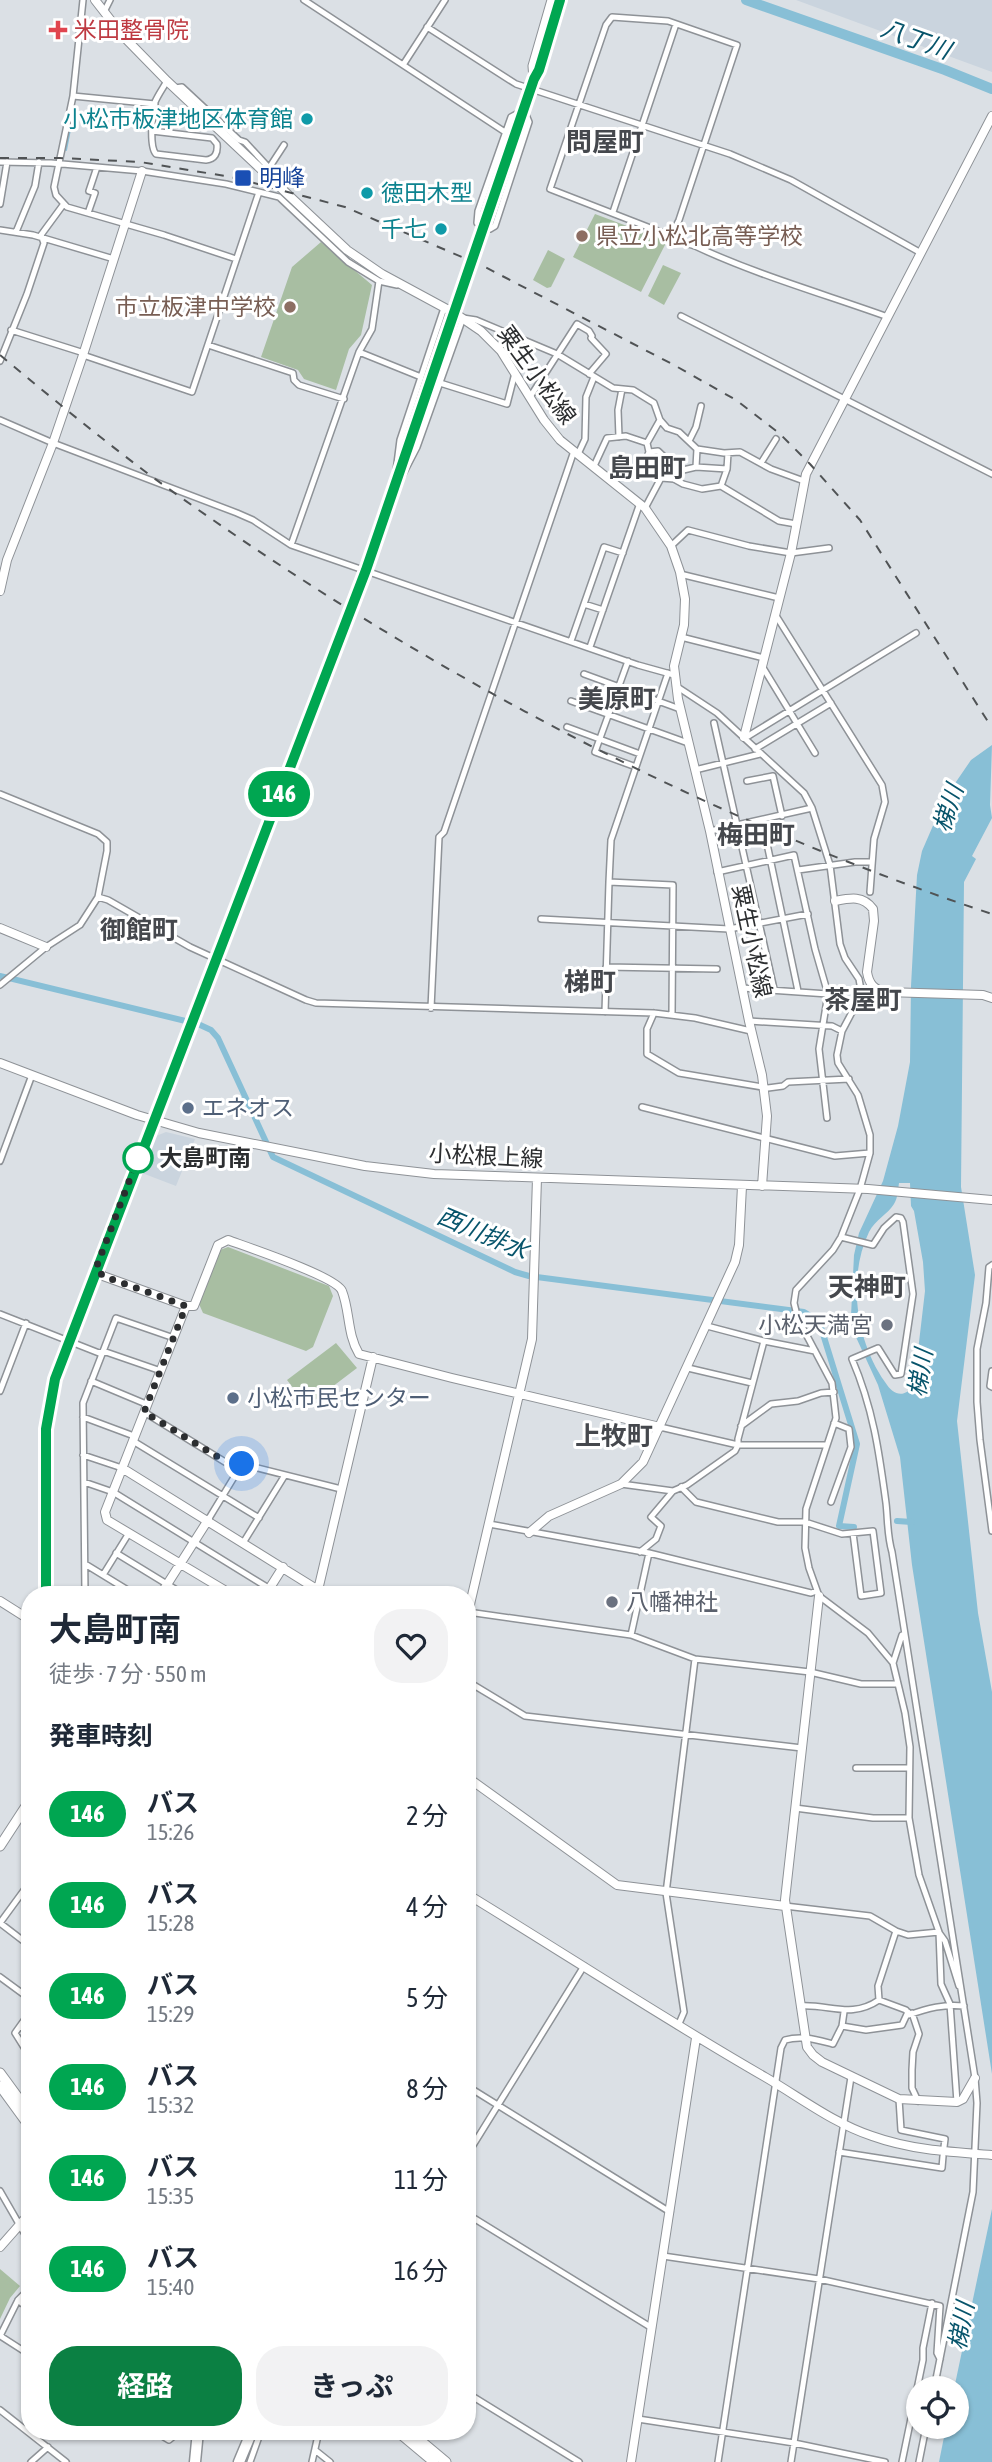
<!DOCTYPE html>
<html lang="ja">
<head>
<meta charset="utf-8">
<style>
	body { margin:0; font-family:"Asap Condensed","Noto Sans JP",sans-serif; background:#f2f2f3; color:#1f2937; height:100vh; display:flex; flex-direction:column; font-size:26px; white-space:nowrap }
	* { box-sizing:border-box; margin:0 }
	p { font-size:23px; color:#747a83 }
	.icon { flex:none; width:38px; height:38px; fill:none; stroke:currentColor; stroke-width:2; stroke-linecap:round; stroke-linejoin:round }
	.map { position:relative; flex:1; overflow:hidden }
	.drawer { position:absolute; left:21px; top:1586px; width:455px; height:854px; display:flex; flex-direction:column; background:#fff; border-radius:28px; box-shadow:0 2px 5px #0004 }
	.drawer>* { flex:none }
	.badge { padding:0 14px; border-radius:23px; font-size:24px; line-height:46px }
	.controls { position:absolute; left:906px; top:2376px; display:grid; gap:14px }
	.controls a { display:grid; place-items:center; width:63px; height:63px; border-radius:50%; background:#fff; box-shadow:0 2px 5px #0004; font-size:35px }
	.you { position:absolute; width:35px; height:35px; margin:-18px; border:5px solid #fff; border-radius:50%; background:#1a73e8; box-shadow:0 0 0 10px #1a73e833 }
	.map>.badge { position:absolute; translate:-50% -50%; box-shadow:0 0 0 4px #fff }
	h2 { padding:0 28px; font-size:26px; line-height:63px }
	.round { display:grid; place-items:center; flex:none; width:74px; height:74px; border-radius:28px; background:#f2f2f3 }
	.head { display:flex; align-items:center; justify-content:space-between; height:119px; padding:0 28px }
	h1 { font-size:33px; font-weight:700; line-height:52px }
	.action { display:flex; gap:14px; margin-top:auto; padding:14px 28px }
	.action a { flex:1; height:80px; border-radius:28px; background:#0b8043; color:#fff; font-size:28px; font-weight:700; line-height:80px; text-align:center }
	.action a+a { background:#f2f2f3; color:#1f2937 }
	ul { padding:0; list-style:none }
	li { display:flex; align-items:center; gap:21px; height:91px; padding:0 28px }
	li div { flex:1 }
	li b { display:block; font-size:26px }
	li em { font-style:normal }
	li .badge { min-width:77px; font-weight:700; text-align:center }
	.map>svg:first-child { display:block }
	.built { fill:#cad4de }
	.green { fill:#a8bea2 }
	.water { fill:#88bfd6; fill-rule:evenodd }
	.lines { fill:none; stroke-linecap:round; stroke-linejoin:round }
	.stream { stroke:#88bfd6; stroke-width:2 }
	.canal { stroke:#88bfd6; stroke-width:6 }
	.river { stroke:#88bfd6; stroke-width:10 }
	.street-casing { stroke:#8e9297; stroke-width:8 }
	.secondary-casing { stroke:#8e9297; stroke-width:10 }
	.primary-casing { stroke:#8e9297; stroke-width:11 }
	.highway-casing { stroke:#8e9297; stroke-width:13 }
	.street { stroke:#fff; stroke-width:5 }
	.secondary { stroke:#fff; stroke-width:8 }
	.primary { stroke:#fff; stroke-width:9 }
	.highway { stroke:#fff; stroke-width:10 }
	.rail { stroke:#505355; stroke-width:2; stroke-dasharray:9 9; stroke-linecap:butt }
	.primary-bridge-casing { stroke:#8e9297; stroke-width:11; stroke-linecap:butt }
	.primary-bridge { stroke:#fff; stroke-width:9 }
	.line-casing { stroke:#fff; stroke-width:16 }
	.line { stroke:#00a651; stroke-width:10 }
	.walk { stroke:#2c2e30; stroke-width:7; stroke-dasharray:0 12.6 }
	.health-dot { fill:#e0444e; stroke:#fff; stroke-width:2.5 }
	.culture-dot { fill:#0f9aa8; stroke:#fff; stroke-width:2.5 }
	.transit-dot { fill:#1a4fb4; stroke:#fff; stroke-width:2.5 }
	.education-dot { fill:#8d6e63; stroke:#fff; stroke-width:2.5 }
	.service-dot { fill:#5c6f8a; stroke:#fff; stroke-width:2.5 }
	.stop-dot { fill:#fff; stroke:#00a651; stroke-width:3.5 }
	.worship-dot { fill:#6b7280; stroke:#fff; stroke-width:2.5 }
	.labels { text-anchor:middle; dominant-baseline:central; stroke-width:6; stroke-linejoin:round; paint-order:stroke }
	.health-label { font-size:23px; fill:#be3a42; stroke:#fff; text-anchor:start }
	.culture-label { font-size:23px; fill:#0d838f; stroke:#fff; text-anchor:end }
	.transit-label { font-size:23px; fill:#164399; stroke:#fff; text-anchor:start }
	.education-label { font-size:23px; fill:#785e54; stroke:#fff; text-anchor:start }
	.street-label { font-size:23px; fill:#2c2e30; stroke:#fff }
	.service-label { font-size:23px; fill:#4e5e75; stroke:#fff; text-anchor:start }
	.stop-label { font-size:23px; font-weight:bold; fill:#2c2e30; stroke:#fff; text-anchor:start }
	.worship-label { font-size:23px; fill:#5b616d; stroke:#fff; text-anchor:end }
	.water-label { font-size:24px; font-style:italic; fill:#07546b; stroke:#fff }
	.quarter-label { font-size:26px; font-weight:bold; fill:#45484d; stroke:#fff }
</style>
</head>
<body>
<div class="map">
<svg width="992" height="2462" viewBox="0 0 992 2462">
	<rect width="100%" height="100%" fill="#dbe0e5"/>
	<path class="built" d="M796,0H992V72Z
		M166,1132L195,1139L176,1186L142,1173L156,1136Z"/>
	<path class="green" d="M595,214L667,241L641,292L573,257Z
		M321,242L372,285L361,335L349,349L336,390L304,379L298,370L261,357L292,267Z
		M548,250L565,259L551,287L547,288L533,280Z
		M663,265L681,273L664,305L648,296Z
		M228,1247L329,1286L333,1296L313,1347L306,1351L203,1313L199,1304L220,1250Z
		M336,1343L357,1368L307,1406L287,1380Z
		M0,2269L20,2286L10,2298L0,2319Z"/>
	<path class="water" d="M992,745L990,805L992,818L972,856L976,859L964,882L961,1187L975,1275L957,1421L978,1613L992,1692V2074L912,1565L900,1457L878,1385L855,1335L851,1316L854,1255L859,1233L883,1181L898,1126L910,1062L911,986L917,875L922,851L945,798L971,760ZM899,1183H910L911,1206L914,1211L923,1262L925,1291L914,1385C904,1399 893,1395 885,1382C856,1341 847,1278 869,1232C875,1220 888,1214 894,1204C898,1198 898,1189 899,1183Z
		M992,2209V2462H939L946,2427H957V2389H954Z"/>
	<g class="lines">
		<path class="stream" d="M66,150L74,109"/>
		<path class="canal" d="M0,976L198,1024L211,1030L218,1038L273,1157L515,1272L529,1276L804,1312L819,1321L857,1444L839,1526L854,1527
			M897,1521L912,1522"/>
		<path class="river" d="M746,0L945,70L992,89"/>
		<defs>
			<path id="street" d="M83,0L73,96L54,187L56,195L67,207L164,235L236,259
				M304,0L505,132
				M104,12L110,0
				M612,17L668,21L737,45L679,220L671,236L550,189L606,25Z
				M427,27L516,84L730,154L791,180L921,253
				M403,65L445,0
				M175,88L182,87L239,140L245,142L269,168L284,145
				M73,96L155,104
				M524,110L529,122L495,226L490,229L477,223L478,211L511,117Z
				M152,131L212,138L217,144C218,153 215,159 206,160L156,154C149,147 152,112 155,102C158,95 163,88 167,81
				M0,162L51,163L142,171L226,184L279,197L348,262L379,281L397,285
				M0,204L7,162
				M613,212L676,24
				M88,213L95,193L89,191L97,167
				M0,230L33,235L114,259
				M16,232L35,186L39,162
				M671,236C677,243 687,243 695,246C757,275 824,294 888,317
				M681,316L992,474
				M11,330L84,353
				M208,345L293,373L294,380L299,385L344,399
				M359,352L421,377
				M83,355L192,392L259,192
				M0,361L27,294L44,243L41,235L63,205
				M440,383L507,404L515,373
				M530,397L577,324L589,331L592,336L591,338L606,354L589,374
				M0,420L53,443L237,513L253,520L291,545L638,665L674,675
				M660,420L647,443L649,452L644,464L661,478L674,479L683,484L702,489L721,486L779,521L796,524
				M619,437L618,410L622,389
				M689,441L696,427L701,406
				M649,452L658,451L679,471L696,467L727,469
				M578,454L585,439L586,397L594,377
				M761,463L776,439
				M594,466L607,438L626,436L647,443
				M696,467L697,449
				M402,476L417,447L463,318L476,320L557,354L613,388L633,390L654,403L660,420L667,428L679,432L697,449L724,453L740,452L771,469L804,481
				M395,479L400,440L444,308
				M721,486L727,469L728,453
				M645,508L661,478
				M291,545L359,352L372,329L379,281
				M671,546L688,530L749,546L791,553L829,548
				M680,574L779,598
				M584,604L603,610
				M775,614L882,785L885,802L874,839L870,892
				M681,637L764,658
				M571,641L604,547L623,553
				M590,647L640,503
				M628,661L595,752L636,767
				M762,666L815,753
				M584,674L680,709
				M676,686L717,713L804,793L812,808L830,865L840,944L845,958L859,979L861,990L859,999L842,1031L837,1055L838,1063L858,1095L870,1135V1153L860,1189L841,1237L833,1250L796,1290L794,1303L798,1319L832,1383L836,1418L806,1509L805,1548L809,1568L819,1596L868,1633L893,1663L905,1713L910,1747L909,1818L919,1875L939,1932L941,1984L950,2004L957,2102
				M571,701L688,743
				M714,723L774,989
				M567,727L640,754
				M745,738L916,633
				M755,749L831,703
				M695,770L760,754
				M747,781L773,776L782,816
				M0,794L98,834L107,842V851L98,897L80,925L46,947L0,985
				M762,820L798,991
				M710,831L812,808
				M798,870L855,862H871
				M717,872L794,855L815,949L828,994L742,988
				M609,882L611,840L668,673
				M98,897L108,900L190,947L306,1000L316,1003L654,1013L695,1018L751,1031
				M541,919L729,929L808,914
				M606,967L717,969
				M431,1008L439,837L444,832L574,451
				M605,1012L609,882L673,885L672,1015
				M654,1013L647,1029V1054L679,1073L768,1088L783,1086L788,1082L849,1079
				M749,1021L832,1026L842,1031
				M642,1107L835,1156L870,1153
				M827,1118L819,1049L828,994
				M0,1161L32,1075
				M841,1237L873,1245L884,1228L896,1217L901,1218L903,1222L913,1294L901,1374L895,1375L878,1348L852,1359C873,1408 879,1451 886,1503C888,1520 887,1535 892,1552L975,2078L977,2103L973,2192L934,2389
				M992,1265L989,1267L986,1303L977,1349V1402L980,1440L992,1531
				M0,1314L99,1353L103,1351L161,1371
				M764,1341L815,1351
				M688,1368L752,1383
				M992,1371L990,1386L992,1387
				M91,1381L146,1404
				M0,1391L26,1323
				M144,1412L238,1470
				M83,1417L134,1436
				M741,1426L771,1404L798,1401L821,1393L834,1392
				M660,1427L738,1445H826
				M133,1441L259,1518
				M83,1455L122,1468
				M84,1482L113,1492L270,1589
				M621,1484L673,1491
				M681,1487L696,1502L778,1522H805L842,1534L873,1531L881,1593L861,1596L853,1533
				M831,1502L851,1447L849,1429L834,1423
				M208,1520L242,1464L341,1489
				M489,1524L649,1553L811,1593L817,1591
				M243,1543L285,1475
				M640,1552L656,1539L661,1526L651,1517L673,1491L687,1485L735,1451L738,1445V1439L764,1341L707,1326
				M116,1553L183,1594
				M85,1564L134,1594
				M103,1575L129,1533
				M85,1594L83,1403L116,1318L174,1338
				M468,1612L631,1635L695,1659L810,1672L861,1684H897
				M631,1635L649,1553
				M893,1663L902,1635
				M467,1681L525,1716L802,1748
				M856,1768H908
				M795,1808L873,1818H909
				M30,1882L0,1923L30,1946
				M785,1906L870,1916L896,1931L908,1935L939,1932
				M940,1934L945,1941L959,1986
				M0,1977L30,1999
				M879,2000L878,1986L896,1931
				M800,2006C830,2004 851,2019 879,2000L906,2010L909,2015C928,2008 944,2004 964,2006
				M30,2012L15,2033L30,2057
				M912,2013L919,2034L913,2052L912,2070V2088L918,2101
				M20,2026L30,2033
				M678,2026L684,2012L666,1893L695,1659
				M842,2026L866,2030L902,2025L908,2012
				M467,2086L670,2212
				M899,2099L901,2130L945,2139L944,2147
				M839,2152L942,2168L943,2156
				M467,2155L584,1966
				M0,2191L30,2243
				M467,2214L652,2328
				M663,2256L819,2279L940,2306L937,2353L940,2359
				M30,2288L18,2300L1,2334L2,2337L30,2355
				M18,2300L30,2310
				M467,2393L579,2462
				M0,2410L66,2462
				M638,2419L794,2443L885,2462
				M154,2431L169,2440L180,2431
				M315,2450L330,2462
				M31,2462L48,2447
				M250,2462L261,2431
				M312,2462L319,2431
				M718,2462L781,2048L785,2040C802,2035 817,2040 833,2044L842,2026L844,2012
				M791,2462L851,2077
				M902,2462L923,2360V2348L932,2303
				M919,2462L926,2427"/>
			<path id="secondary" d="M95,0L123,36L167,81L347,250L382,274L456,314L481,331L501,351L544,420L560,440L645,508L671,546L680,572L685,599L684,625L674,666L678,699L710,831L749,1021L762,1075L767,1116L762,1186
				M0,591L7,560L53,443L83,355L142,171
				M744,737L791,553L806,474L992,116
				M835,901C850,898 863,895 873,909L874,921L867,972C869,984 874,990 886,992L983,995L992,998
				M0,928L46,947
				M0,1063L137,1115L199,1133L365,1166L434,1174L868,1189L992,1200
				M96,1268L103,1276L186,1306H194L218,1245L228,1240C247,1247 337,1277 342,1291C350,1311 347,1334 359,1354L452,1378L660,1427
				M186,1306L105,1512L107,1520L231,1594
				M122,1468L318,1590L373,1357
				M529,1533L549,1516L621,1484L643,1462L735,1262L739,1245L742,1186
				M161,1594L208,1520
				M266,1594L283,1567
				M819,1596L785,1900L807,2047L813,2055L822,2062L899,2099L957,2102L963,2099L975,2078
				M0,1601L30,1620
				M467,1617L532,1339L537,1178
				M467,1777L617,1885L785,1906
				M467,1894C567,1955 664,2019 765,2077C801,2098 833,2123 872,2136C911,2150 951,2152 992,2155
				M0,2247L30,2213
				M631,2462L696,2038"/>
			<path id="primary" d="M534,79L533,66L552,0
				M520,123L534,79L539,70L560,0
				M46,1594L45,1429L55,1379L153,1120L348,617L405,458
				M0,1846L30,1800
				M0,2073L30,2114
				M0,2086L30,2127
				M397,2431L434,2462
				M409,2431L446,2462"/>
			<path id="highway" d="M195,2462L198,2431
				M239,2462L252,2431"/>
		</defs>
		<use href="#street" class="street-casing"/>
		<use href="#secondary" class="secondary-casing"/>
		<use href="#primary" class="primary-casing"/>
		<use href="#highway" class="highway-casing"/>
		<use href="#street" class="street"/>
		<use href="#secondary" class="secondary"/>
		<use href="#primary" class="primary"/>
		<use href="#highway" class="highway"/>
		<path class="rail" d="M0,158H60L140,162L231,177L345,207L483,266L674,365L736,400L779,433L810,464L860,520L992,728
			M0,355C53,399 106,443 162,484C415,666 696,816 992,914"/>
		<defs>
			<path id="primary-bridge" d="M405,458L520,123"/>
		</defs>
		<use href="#primary-bridge" class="primary-bridge-casing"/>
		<use href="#primary-bridge" class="primary-bridge"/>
	</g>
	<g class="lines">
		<defs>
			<path id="line" d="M46,1594V1429L55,1379L366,570L534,79L539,70L560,0"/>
		</defs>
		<use href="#line" class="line-casing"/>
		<use href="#line" class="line"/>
		<path class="walk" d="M138,1158L96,1268L103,1276L186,1306L144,1412L239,1470L242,1464"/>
	</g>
	<path class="health-dot" d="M54.5 19.5h7v7h7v7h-7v7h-7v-7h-7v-7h7z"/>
	<g class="culture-dot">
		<circle cx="307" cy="119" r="7"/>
		<circle cx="367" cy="193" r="7"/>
		<circle cx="441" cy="229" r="7"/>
	</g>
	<rect class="transit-dot" x="234" y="169" width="18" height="18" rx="3.5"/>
	<g class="education-dot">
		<circle cx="582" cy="236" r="7"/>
		<circle cx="290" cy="307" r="7"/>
	</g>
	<g class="service-dot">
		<circle cx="188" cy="1108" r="7"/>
		<circle cx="233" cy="1398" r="7"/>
	</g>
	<circle class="stop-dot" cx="138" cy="1158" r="14"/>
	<g class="worship-dot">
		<circle cx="887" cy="1325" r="7"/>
		<circle cx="612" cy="1602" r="7"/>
	</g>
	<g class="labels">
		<g class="health-label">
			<text x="74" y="30">米田整骨院</text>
		</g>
		<g class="culture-label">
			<text x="293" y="119">小松市板津地区体育館</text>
			<text x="381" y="193" text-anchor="start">徳田木型</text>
			<text x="427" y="229">千七</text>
		</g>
		<g class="transit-label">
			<text x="259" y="178">明峰</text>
		</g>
		<g class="education-label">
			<text x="596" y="236">県立小松北高等学校</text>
			<text x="276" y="307" text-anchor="end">市立板津中学校</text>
		</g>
		<g class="street-label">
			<text transform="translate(537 375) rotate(54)">粟生小松線</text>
			<text transform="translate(752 941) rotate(78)">粟生小松線</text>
			<text transform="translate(486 1156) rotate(3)">小松根上線</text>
		</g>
		<g class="service-label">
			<text x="202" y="1108">エネオス</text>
			<text x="247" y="1398">小松市民センター</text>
		</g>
		<g class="stop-label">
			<text x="159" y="1158">大島町南</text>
		</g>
		<g class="worship-label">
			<text x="873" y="1325">小松天満宮</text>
			<text x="626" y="1602" text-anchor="start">八幡神社</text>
		</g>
		<g class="water-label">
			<text transform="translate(916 39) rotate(20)">八丁川</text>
			<text transform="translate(948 808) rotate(-72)">梯川</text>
			<text transform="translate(483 1233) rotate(23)">西川排水</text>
			<text transform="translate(920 1373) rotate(-81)">梯川</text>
			<text transform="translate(961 2326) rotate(-79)">梯川</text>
		</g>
		<g class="quarter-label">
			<text x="605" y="142">問屋町</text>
			<text x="647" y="468">島田町</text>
			<text x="617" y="699">美原町</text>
			<text x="756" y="835">梅田町</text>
			<text x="139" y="930">御館町</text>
			<text x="590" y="982">梯町</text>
			<text x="863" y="1000">茶屋町</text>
			<text x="867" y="1287">天神町</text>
			<text x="614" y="1436">上牧町</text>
		</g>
	</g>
</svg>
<div class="controls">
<a><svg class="icon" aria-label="locate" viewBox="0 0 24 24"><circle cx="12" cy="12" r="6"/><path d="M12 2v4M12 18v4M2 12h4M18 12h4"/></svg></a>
</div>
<div class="you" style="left:242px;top:1464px"></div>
<b class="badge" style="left:279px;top:794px;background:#00a651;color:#fff">146</b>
<section class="drawer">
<div class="head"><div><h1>大島町南</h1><p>徒歩 · 7 分 · 550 m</p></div><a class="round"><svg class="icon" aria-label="heart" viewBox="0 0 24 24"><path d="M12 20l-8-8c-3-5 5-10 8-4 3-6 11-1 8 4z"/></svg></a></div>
<h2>発車時刻</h2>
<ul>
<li><span class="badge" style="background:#00a651;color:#fff">146</span><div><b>バス</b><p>15:26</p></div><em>2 分</em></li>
<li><span class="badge" style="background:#00a651;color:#fff">146</span><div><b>バス</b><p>15:28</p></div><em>4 分</em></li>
<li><span class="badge" style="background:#00a651;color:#fff">146</span><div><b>バス</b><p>15:29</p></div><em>5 分</em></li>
<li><span class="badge" style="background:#00a651;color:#fff">146</span><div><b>バス</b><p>15:32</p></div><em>8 分</em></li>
<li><span class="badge" style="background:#00a651;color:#fff">146</span><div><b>バス</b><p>15:35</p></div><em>11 分</em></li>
<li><span class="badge" style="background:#00a651;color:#fff">146</span><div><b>バス</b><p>15:40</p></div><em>16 分</em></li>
</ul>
<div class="action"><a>経路</a><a>きっぷ</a></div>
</section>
</div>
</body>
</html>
